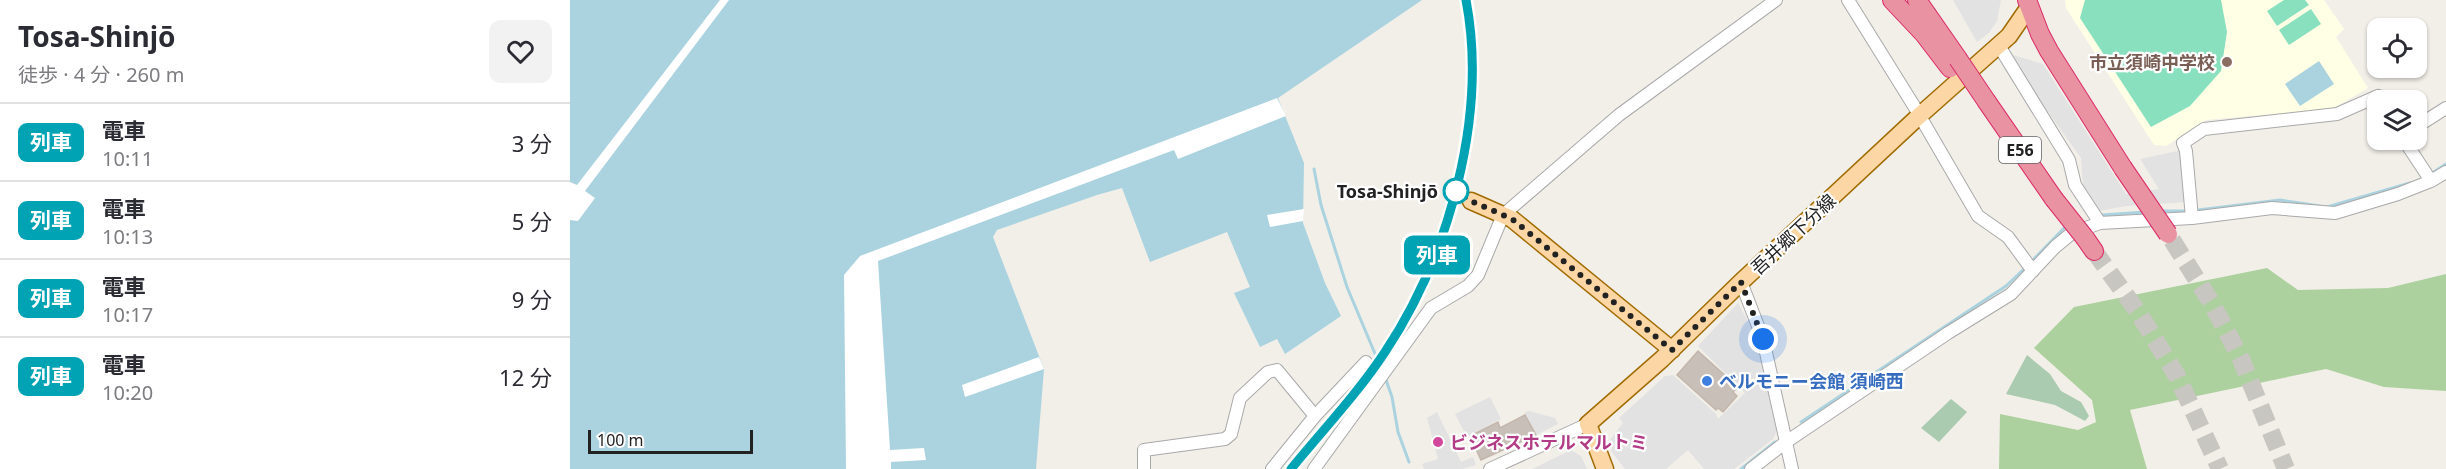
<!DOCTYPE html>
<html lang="ja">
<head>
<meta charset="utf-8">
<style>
	body { margin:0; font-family:"Noto Sans","Noto Sans JP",sans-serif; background:#f2f2f3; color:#2b2b33; height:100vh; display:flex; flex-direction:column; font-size:22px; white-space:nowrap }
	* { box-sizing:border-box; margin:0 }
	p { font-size:20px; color:#7c7c81 }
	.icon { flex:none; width:33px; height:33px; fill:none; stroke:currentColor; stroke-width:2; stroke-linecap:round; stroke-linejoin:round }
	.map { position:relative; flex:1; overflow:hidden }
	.drawer { display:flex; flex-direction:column; background:#fff; width:570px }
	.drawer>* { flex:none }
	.badge { padding:0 12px; border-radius:9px; font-size:21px; line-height:39px }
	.controls { position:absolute; left:1797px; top:18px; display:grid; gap:12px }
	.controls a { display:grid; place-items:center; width:60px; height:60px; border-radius:12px; background:#fff; box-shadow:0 2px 4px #0004; font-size:30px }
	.scale { position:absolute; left:18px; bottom:15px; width:165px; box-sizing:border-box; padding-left:6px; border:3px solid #222; border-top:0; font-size:16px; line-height:21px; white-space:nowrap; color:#222; -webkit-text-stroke:4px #fff; paint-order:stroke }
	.you { position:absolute; width:30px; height:30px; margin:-15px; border:4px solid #fff; border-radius:50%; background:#1a73e8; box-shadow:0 0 0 9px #1a73e833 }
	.map>.badge { position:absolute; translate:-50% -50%; box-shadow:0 0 0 3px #fff }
	.round { display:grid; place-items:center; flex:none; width:63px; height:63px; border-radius:12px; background:#f2f2f3 }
	.headline { display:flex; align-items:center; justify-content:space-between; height:102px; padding:0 18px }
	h1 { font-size:28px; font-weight:700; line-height:45px }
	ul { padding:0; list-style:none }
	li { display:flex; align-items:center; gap:18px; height:78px; padding:0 18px; border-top:2px solid #e1e1e2 }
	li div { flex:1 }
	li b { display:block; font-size:22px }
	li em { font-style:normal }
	li .badge { min-width:66px; font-weight:700; text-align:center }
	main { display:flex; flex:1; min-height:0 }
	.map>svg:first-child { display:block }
	.education { fill:#ffffe5 }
	.forest { fill:#add19e }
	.cemetery { fill:#aacbaf }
	.pitch { fill:#88e0be }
	.parking { fill:#e2e2e2 }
	.water { fill:#aad3df }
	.pier { fill:#fff }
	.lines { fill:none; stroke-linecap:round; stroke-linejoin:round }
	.stream { stroke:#aad3df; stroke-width:3 }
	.building { fill:#c7bfb8; stroke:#c4b6ab; stroke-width:1.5 }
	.minor-tunnel { stroke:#c8c6c1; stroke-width:12; stroke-dasharray:12 6; stroke-linecap:butt }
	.highway-tunnel { stroke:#c8c6c1; stroke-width:18; stroke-dasharray:18 9; stroke-linecap:butt }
	.minor-casing { stroke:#a9a9a9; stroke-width:14 }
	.major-casing { stroke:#a06b00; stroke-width:19 }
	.highway-casing { stroke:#dc2a67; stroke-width:20 }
	.minor { stroke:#fff; stroke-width:12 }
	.major { stroke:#fcd6a4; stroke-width:16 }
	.highway { stroke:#e892a2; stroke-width:18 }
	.rail-casing { stroke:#707070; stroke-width:5 }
	.rail { stroke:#fff; stroke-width:3; stroke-dasharray:9; stroke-linecap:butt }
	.highway-bridge-casing { stroke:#dc2a67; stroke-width:20; stroke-linecap:butt }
	.highway-bridge { stroke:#e892a2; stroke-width:18 }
	.line-casing { stroke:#fff; stroke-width:14 }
	.line { stroke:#00a3b4; stroke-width:9 }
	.walk { stroke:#222; stroke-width:6; stroke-dasharray:0 10.8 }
	.education-dot { fill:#8d6e63; stroke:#fff; stroke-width:2 }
	.stop-dot { fill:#fff; stroke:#00a3b4; stroke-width:3 }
	.shop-dot { fill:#3f7fe0; stroke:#fff; stroke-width:2 }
	.hotel-dot { fill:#d1479c; stroke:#fff; stroke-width:2 }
	.labels { text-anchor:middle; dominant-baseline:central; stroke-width:4.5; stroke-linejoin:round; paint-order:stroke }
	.shield { fill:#fff; stroke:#646464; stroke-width:1.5 }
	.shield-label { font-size:16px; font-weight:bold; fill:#222 }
	.education-label { font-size:18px; font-weight:bold; fill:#785e54; stroke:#fff; text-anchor:end }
	.stop-label { font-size:18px; font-weight:bold; fill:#222; stroke:#fff; text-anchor:end }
	.street-label { font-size:18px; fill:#222; stroke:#fff }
	.shop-label { font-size:18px; font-weight:bold; fill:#366cbe; stroke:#fff; text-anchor:start }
	.hotel-label { font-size:18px; font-weight:bold; fill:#b23c85; stroke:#fff; text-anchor:start }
</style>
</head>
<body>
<main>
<section class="drawer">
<div class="headline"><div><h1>Tosa-Shinjō</h1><p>徒歩 · 4 分 · 260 m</p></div><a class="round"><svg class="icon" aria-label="heart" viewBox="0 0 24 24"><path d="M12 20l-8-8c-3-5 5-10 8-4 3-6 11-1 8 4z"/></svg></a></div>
<ul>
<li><span class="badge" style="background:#00a3b4;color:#fff">列車</span><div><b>電車</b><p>10:11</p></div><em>3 分</em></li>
<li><span class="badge" style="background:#00a3b4;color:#fff">列車</span><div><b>電車</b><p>10:13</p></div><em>5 分</em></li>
<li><span class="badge" style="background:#00a3b4;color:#fff">列車</span><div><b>電車</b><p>10:17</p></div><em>9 分</em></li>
<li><span class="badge" style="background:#00a3b4;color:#fff">列車</span><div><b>電車</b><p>10:20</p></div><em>12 分</em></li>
</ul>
</section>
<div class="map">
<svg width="1876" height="469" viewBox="0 0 1876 469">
	<rect width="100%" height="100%" fill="#f2efe9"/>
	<path class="education" d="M1495,0H1754L1774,29L1766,37L1798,88L1762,109L1636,120L1596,146L1584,145L1496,8Z"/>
	<path class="forest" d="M1697,268L1728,290L1818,288L1876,274V391L1814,387L1756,369L1560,410L1577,469H1429L1430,414L1508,430L1526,422L1522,400L1464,348L1504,307Z"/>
	<path class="cemetery" d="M1457,355L1480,374L1491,391L1511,402L1519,416L1515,421L1485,405L1436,394Z
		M1381,399L1397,412L1369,442L1351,428Z"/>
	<path class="pitch" d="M1515,0H1651L1657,32L1651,71L1620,106L1581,127L1510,18Z
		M1714,0H1735L1739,5L1707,26L1697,11Z
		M1741,9L1751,24L1719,45L1709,30Z"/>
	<path class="parking" d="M1383,0H1431L1427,21L1419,33L1407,42Z
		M1443,55L1473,64L1556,194L1589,189L1570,159L1612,150L1617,202L1556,206L1529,211L1513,186L1511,158L1451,74Z
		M1168,303L1188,340L1208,428L1203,439L1164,469H1134L1118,450L1096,469H1055L1041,451L1043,443L1040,440L1053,423L1049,418L1095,376L1103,375L1146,414L1148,419L1175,393L1128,346Z
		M920,397L931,419L897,437L885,414Z
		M959,411L985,418L988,424L966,435L954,413Z
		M867,412L891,462L903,457L906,465L892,469H854L852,464L868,459L857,418Z
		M1001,450L1011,456L1017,469H962Z"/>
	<path class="water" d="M0,0H852L708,98L734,163L733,223L755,283L771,316L715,354L707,339L690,347L664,293L680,287L657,232L580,262L552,188L527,195L427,230L423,237L474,369L466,469H0Z
		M1749,61L1764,84L1730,106L1715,84Z"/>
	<path class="pier" d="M150,0H159L15,191L25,198L8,221L0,220V182L7,185Z
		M707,98L716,116L608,159L604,150L308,261L320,450L354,448L356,460L321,462V469H276L274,275L290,256Z
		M734,209L733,221L700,227L697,215Z
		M469,357L474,369L395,397L392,385Z"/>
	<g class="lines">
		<path class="stream" d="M744,169L751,205L777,287L811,368
			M1862,173L1876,164
			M1757,207L1840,183
			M1628,210L1710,200L1750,206
			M1592,211H1617
			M1532,215L1576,212
			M1462,261L1496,226
			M815,377L822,397L828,432L839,462
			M1231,422L1436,286L1454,269
			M1171,469L1205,442"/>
	</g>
	<path class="building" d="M1128,351L1168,387L1163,392L1167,396L1153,412L1148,408L1146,410L1107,375Z
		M955,415L966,435L911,460L904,445L906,443L902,435L928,422L930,428Z"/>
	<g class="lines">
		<path class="minor-tunnel" d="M789,379L796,388"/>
		<path class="highway-tunnel" d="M1602,240L1641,302L1671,359L1716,469
			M1524,251L1568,312L1607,376L1650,469"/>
		<defs>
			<path id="minor" d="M1278,0L1344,106L1408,216L1438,237L1463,271
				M1429,46L1499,160L1505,185L1530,223
				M1846,127L1876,108
				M1834,140L1861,181
				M1622,218L1616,151L1613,143L1634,129L1767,114L1808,96L1811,100
				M1171,282L1193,339L1222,469
				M574,469V450L655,439L661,434L670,398L698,372L707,370L745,416
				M702,469L745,416L796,362
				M744,469L861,308L898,286L908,275L933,215L1049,115L1206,0
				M920,469L1018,424
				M1181,469L1216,442L1378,333L1441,294L1485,247L1502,233L1530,223L1622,218L1702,208L1765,213L1828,194L1861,181L1876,172"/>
			<path id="major" d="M901,201L942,219L1102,350
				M1035,469L1018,424L1092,359L1171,282L1349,116L1439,36L1459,7"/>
			<path id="highway" d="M1322,0L1354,34L1380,68
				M1347,0L1388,59
				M1457,0L1470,34L1479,51L1553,168
				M1417,102L1484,199
				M1515,238L1524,251"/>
		</defs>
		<use href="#minor" class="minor-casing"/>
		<use href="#major" class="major-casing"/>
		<use href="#highway" class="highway-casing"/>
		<use href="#minor" class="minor"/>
		<use href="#major" class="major"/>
		<use href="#highway" class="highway"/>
		<defs>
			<path id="rail" d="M721,469C753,430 788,393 815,352C880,255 918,116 896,0"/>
		</defs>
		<use href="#rail" class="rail-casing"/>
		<use href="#rail" class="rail"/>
		<defs>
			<path id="highway-bridge" d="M1388,59L1417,102
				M1553,168L1598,234
				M1484,199L1515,238"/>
		</defs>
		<use href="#highway-bridge" class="highway-bridge-casing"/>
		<use href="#highway-bridge" class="highway-bridge"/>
	</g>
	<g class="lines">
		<defs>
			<path id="line" d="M721,469C753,430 788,393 815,352C879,256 918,115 896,0"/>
		</defs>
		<use href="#line" class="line-casing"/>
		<use href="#line" class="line"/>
		<path class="walk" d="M886,191L901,201L942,219L1102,350L1171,282L1193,339"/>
	</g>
	<circle class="education-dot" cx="1657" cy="62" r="6"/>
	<circle class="stop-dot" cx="886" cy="191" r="12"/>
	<circle class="shop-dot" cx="1137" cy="381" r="6"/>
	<circle class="hotel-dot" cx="868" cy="442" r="6"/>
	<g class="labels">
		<rect class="shield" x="1429" y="137" width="42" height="26" rx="4.5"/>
		<g class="shield-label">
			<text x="1450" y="150">E56</text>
		</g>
		<g class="education-label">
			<text x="1645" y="62">市立須崎中学校</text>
		</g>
		<g class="stop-label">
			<text x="868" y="191">Tosa-Shinjō</text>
		</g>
		<g class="street-label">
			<text transform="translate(1223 234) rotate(-43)">吾井郷下分線</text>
		</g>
		<g class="shop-label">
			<text x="1149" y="381">ベルモニー会館 須崎西</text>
		</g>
		<g class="hotel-label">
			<text x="880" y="442">ビジネスホテルマルトミ</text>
		</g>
	</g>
</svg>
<div class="controls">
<a><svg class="icon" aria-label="locate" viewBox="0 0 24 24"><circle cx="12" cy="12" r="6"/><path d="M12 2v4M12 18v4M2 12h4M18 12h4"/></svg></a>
<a><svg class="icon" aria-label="layers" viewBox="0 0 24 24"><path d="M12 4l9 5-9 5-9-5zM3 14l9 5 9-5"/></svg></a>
</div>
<div class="scale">100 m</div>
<div class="you" style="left:1193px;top:339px"></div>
<b class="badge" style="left:867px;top:255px;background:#00a3b4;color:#fff">列車</b>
</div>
</main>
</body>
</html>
